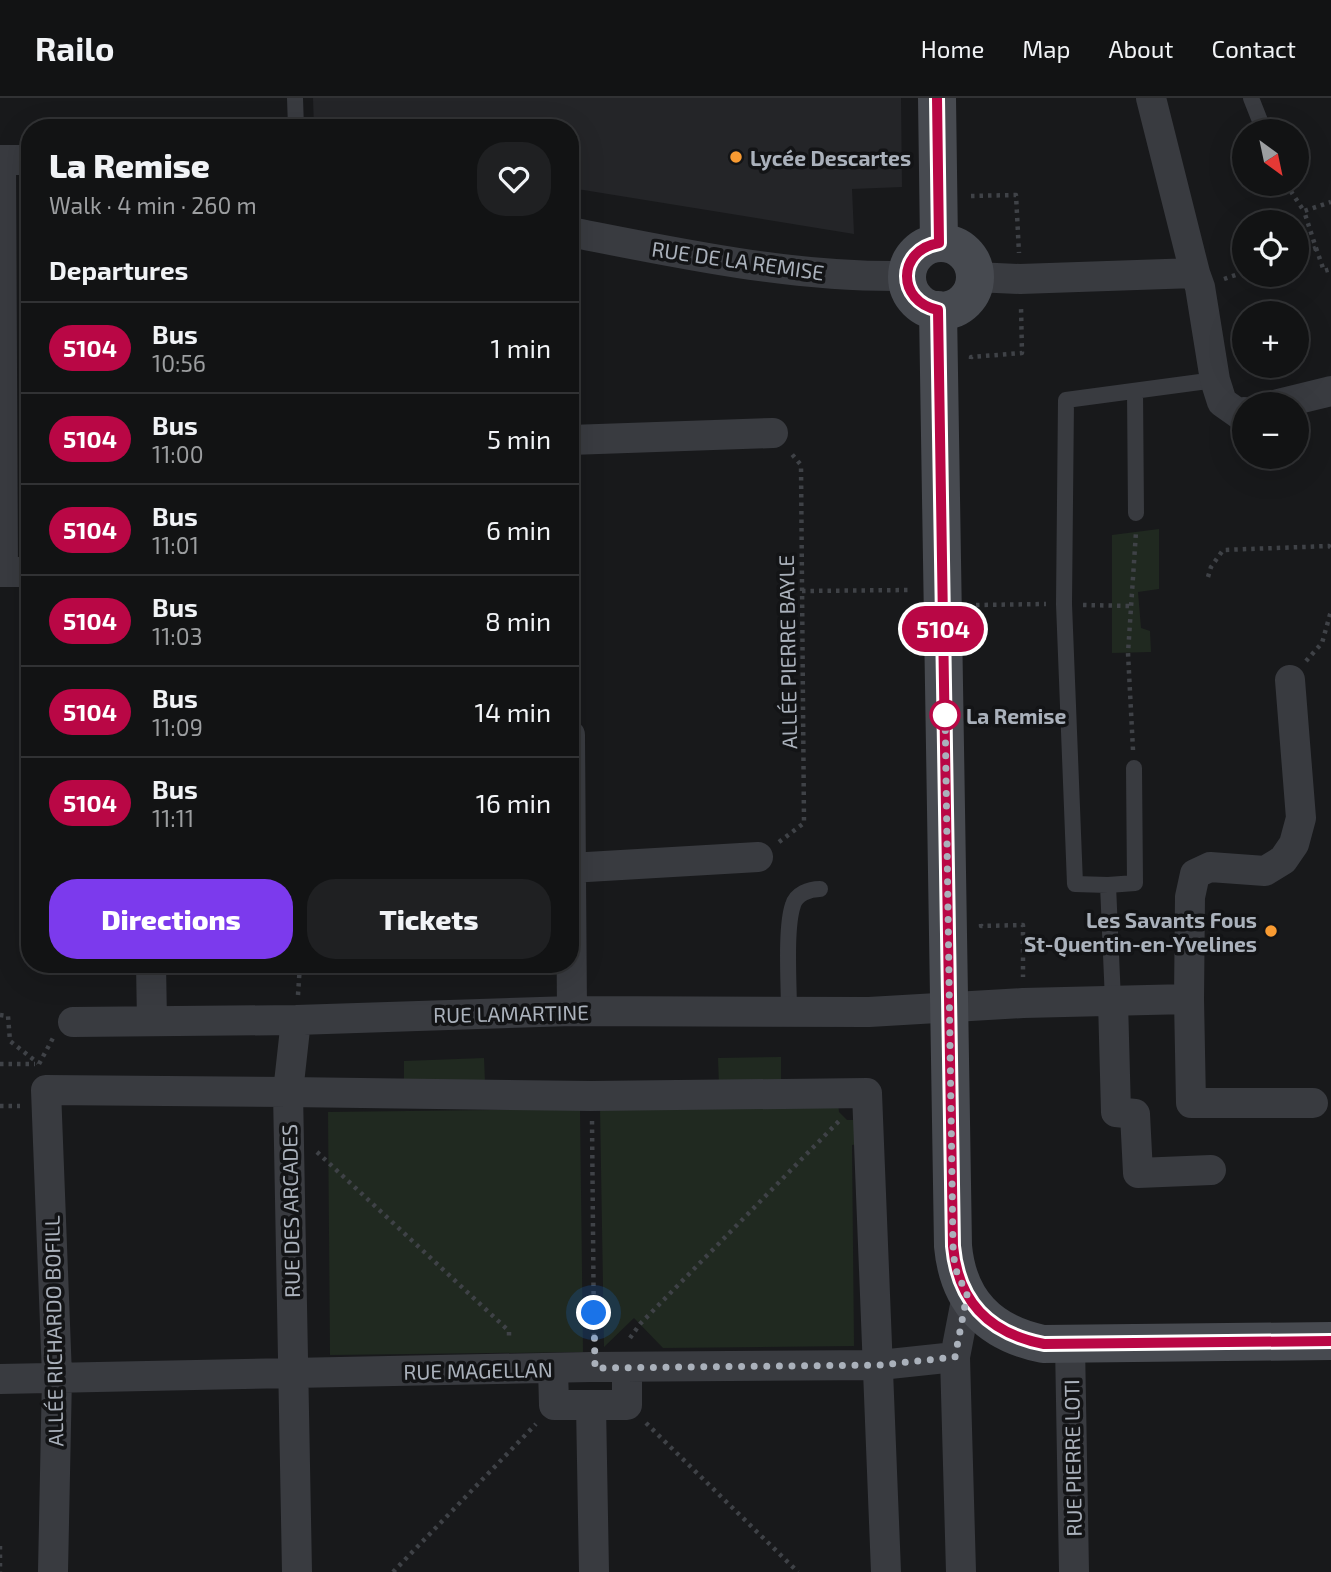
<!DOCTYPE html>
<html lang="en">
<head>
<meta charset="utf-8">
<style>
	body { margin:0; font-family:"Exo 2",sans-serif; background:#1f2022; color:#f1f3f6; height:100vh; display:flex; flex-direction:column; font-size:26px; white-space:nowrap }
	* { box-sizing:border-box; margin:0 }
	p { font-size:23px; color:#9c9ea0 }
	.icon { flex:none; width:38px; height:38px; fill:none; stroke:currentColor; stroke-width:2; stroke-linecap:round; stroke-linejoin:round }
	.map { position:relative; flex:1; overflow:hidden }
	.sheet { position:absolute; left:21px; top:21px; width:558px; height:854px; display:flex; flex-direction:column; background:#121314; border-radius:28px; box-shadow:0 7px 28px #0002,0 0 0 2px #313234 }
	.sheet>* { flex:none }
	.badge { padding:0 14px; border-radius:23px; font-size:24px; line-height:46px }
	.needle { width:46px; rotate:147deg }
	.tools { position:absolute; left:1232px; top:21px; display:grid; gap:14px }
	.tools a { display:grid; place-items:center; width:77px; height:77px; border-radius:50%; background:#121314; box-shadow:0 7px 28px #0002,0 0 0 2px #313234; font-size:35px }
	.you { position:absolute; width:35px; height:35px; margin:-18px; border:5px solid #fff; border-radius:50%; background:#1a73e8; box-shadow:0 0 0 10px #1a73e833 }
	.map>.badge { position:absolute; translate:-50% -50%; box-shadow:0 0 0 4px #fff }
	h2 { padding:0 28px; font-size:26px; line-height:63px }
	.round { display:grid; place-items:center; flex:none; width:74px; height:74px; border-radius:28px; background:#1f2022 }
	.summary { display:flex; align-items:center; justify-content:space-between; height:119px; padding:0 28px }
	h1 { font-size:33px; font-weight:800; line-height:52px }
	.action { display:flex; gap:14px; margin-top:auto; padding:14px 28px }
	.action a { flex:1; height:80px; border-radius:28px; background:#7c3aed; color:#fff; font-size:28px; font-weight:800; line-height:80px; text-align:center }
	.action a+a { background:#1f2022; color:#f1f3f6 }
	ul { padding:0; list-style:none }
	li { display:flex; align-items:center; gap:21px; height:91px; padding:0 28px; border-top:2px solid #313234 }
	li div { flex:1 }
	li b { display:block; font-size:26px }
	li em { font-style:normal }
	li .badge { min-width:77px; font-weight:700; text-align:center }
	header { display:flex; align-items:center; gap:42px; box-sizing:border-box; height:98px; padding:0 35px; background:#121314; border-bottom:2px solid #313234 }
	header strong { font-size:33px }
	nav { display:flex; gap:38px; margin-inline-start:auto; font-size:24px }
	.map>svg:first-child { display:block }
	.built { fill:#242528 }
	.green { fill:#202920 }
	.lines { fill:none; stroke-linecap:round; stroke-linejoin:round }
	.path { stroke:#3f4247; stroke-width:4.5; stroke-dasharray:3.5 5; stroke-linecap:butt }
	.lane { stroke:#393b40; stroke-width:16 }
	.street { stroke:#393b40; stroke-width:30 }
	.secondary { stroke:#474a50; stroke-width:38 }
	.line-casing { stroke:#fff; stroke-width:16 }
	.line { stroke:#b90745; stroke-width:10 }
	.walk { stroke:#aab1bb; stroke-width:7; stroke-dasharray:0 12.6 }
	.poi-dot { fill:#f99b32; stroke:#131416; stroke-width:2.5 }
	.stop-dot { fill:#fff; stroke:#b90745; stroke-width:3.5 }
	.labels { text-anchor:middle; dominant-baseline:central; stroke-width:7; stroke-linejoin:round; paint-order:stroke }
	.poi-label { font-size:21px; font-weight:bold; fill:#aab1bb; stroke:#131416; text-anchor:start }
	.street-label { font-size:21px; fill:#aab1bb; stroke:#131416 }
	.stop-label { font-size:21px; font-weight:bold; fill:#aab1bb; stroke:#131416; text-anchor:start }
</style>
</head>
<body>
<header>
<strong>Railo</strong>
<nav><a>Home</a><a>Map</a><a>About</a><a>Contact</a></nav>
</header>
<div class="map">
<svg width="1331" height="1474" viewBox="0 0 1331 1474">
	<rect width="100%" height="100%" fill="#18191b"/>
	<path class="built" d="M313,0H901L902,89L852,91L854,136L571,90L570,30H314Z"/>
	<path class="green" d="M1159,431V491L1138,494L1141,530L1150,533L1151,554L1112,555V437Z
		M781,959V985L719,987L718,960Z
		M484,960L485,984L404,987V963Z
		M838,1005L839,1014L847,1022H859V1046L852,1047L854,1248L663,1250L634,1220L604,1249L600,1009Z
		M580,1011L583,1254L330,1257L328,1014Z"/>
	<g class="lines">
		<path class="path" d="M1286,86L1304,113
			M971,98L1016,97L1019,155
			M1316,150L1324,173L1331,171
			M1297,156L1316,150L1304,113L1331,104
			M1224,181L1244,174
			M971,261V259L1022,255L1021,209
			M1208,479L1211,469L1223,452L1329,448L1331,450
			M802,493L910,492
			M976,507L1046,506
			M1083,507L1131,508
			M1306,563L1322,545L1331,513
			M1133,652L1128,555L1136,434
			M779,744L804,725L801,367L790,354
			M981,826V828L1023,827V879
			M298,897L300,866
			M0,917L8,918L10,943L38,965
			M0,966H35
			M39,966L53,940
			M0,1008H20
			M592,1023L594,1242
			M317,1054L509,1233V1242
			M630,1240L640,1226L840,1022
			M646,1325L798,1474
			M0,1448V1474
			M393,1474L536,1326"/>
		<path class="lane" d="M295,0L296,30
			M1251,0L1264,33
			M1135,293L1136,415
			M1108,787L1075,786L1064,506L1066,302L1215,282
			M1113,903L1108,787L1135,785L1134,670
			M789,914C789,887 785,830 793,807C796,796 809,791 820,791"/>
		<path class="street" d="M0,62H30
			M1,62L3,474
			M570,134C682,156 793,180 907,178
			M1195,175L1200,189L1215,282L1222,304L1239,316L1244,314
			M975,179L1020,181L1195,175L1151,0
			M1278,306L1331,293
			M570,342L773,335
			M0,474H30
			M570,637L572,913
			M570,770L758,759
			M151,866L152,923
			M1189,901L1191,1005H1313
			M1113,903L1116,1014L1135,1016L1138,1075L1211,1072
			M296,922L288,994L591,998L867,995L886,1474
			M73,924L296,922L572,913L869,914L1023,905L1189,901L1190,799L1195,776L1210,769L1265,773L1283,762L1294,746L1301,720L1290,582
			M1070,1246L1074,1474
			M553,1270L554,1307H627V1269
			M0,1281L590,1269L880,1267L955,1259
			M591,1307L594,1474
			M53,1474L57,1278L46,992L288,994L297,1474
			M961,1474L955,1259L967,1197"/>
		<path class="secondary" d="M937,0L939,145
			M907 179a34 34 0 1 1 68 0a34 34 0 1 1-68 0Z
			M938,212L953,1148C958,1203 989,1235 1043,1246L1331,1243"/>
	</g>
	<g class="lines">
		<defs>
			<path id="line" d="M937,0L939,145C897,152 896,203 938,212L953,1148C958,1204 989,1235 1044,1246L1331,1243"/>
		</defs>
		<use href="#line" class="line-casing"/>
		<use href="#line" class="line"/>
		<path class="walk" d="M594,1215L595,1270L880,1267L955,1259L967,1197L955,1170L953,1148L945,611V617"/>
	</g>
	<g class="poi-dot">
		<circle cx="736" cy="59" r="7"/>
		<circle cx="1271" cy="833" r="7"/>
	</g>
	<circle class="stop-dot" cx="945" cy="617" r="14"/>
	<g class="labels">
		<g class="poi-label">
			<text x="750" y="59">Lycée Descartes</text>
			<text x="1257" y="821" text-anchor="end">Les Savants Fous<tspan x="1257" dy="24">St-Quentin-en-Yvelines</tspan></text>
		</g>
		<g class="street-label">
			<text transform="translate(738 162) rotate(8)">RUE DE LA REMISE</text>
			<text transform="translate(787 554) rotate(-91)">ALLÉE PIERRE BAYLE</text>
			<text transform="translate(511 915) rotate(-1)">RUE LAMARTINE</text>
			<text transform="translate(290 1113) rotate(-91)">RUE DES ARCADES</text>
			<text transform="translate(53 1233) rotate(-91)">ALLÉE RICHARDO BOFILL</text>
			<text transform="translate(478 1272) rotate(-1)">RUE MAGELLAN</text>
			<text transform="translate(1072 1360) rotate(-91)">RUE PIERRE LOTI</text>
		</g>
		<g class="stop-label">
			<text x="966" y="617">La Remise</text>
		</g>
	</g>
</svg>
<div class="tools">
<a><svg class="needle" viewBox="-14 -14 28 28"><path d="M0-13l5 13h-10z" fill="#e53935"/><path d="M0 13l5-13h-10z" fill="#9c9ea0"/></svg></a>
<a><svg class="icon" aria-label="locate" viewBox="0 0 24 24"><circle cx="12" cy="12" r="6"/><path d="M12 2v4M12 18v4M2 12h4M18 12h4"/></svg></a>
<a>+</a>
<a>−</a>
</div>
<div class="you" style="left:594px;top:1215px"></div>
<b class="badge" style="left:943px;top:531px;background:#b90745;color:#fff">5104</b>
<section class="sheet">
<div class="summary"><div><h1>La Remise</h1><p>Walk · 4 min · 260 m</p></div><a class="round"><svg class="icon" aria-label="heart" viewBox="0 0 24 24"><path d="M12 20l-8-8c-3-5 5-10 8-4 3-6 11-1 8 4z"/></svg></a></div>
<h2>Departures</h2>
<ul>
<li><span class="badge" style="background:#b90745;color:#fff">5104</span><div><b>Bus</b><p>10:56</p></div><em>1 min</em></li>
<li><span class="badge" style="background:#b90745;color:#fff">5104</span><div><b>Bus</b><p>11:00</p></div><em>5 min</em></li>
<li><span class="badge" style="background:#b90745;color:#fff">5104</span><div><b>Bus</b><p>11:01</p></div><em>6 min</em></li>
<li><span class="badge" style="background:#b90745;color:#fff">5104</span><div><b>Bus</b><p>11:03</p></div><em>8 min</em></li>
<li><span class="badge" style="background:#b90745;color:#fff">5104</span><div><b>Bus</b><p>11:09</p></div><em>14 min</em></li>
<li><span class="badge" style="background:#b90745;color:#fff">5104</span><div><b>Bus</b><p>11:11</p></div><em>16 min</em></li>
</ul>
<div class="action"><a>Directions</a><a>Tickets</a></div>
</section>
</div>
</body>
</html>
